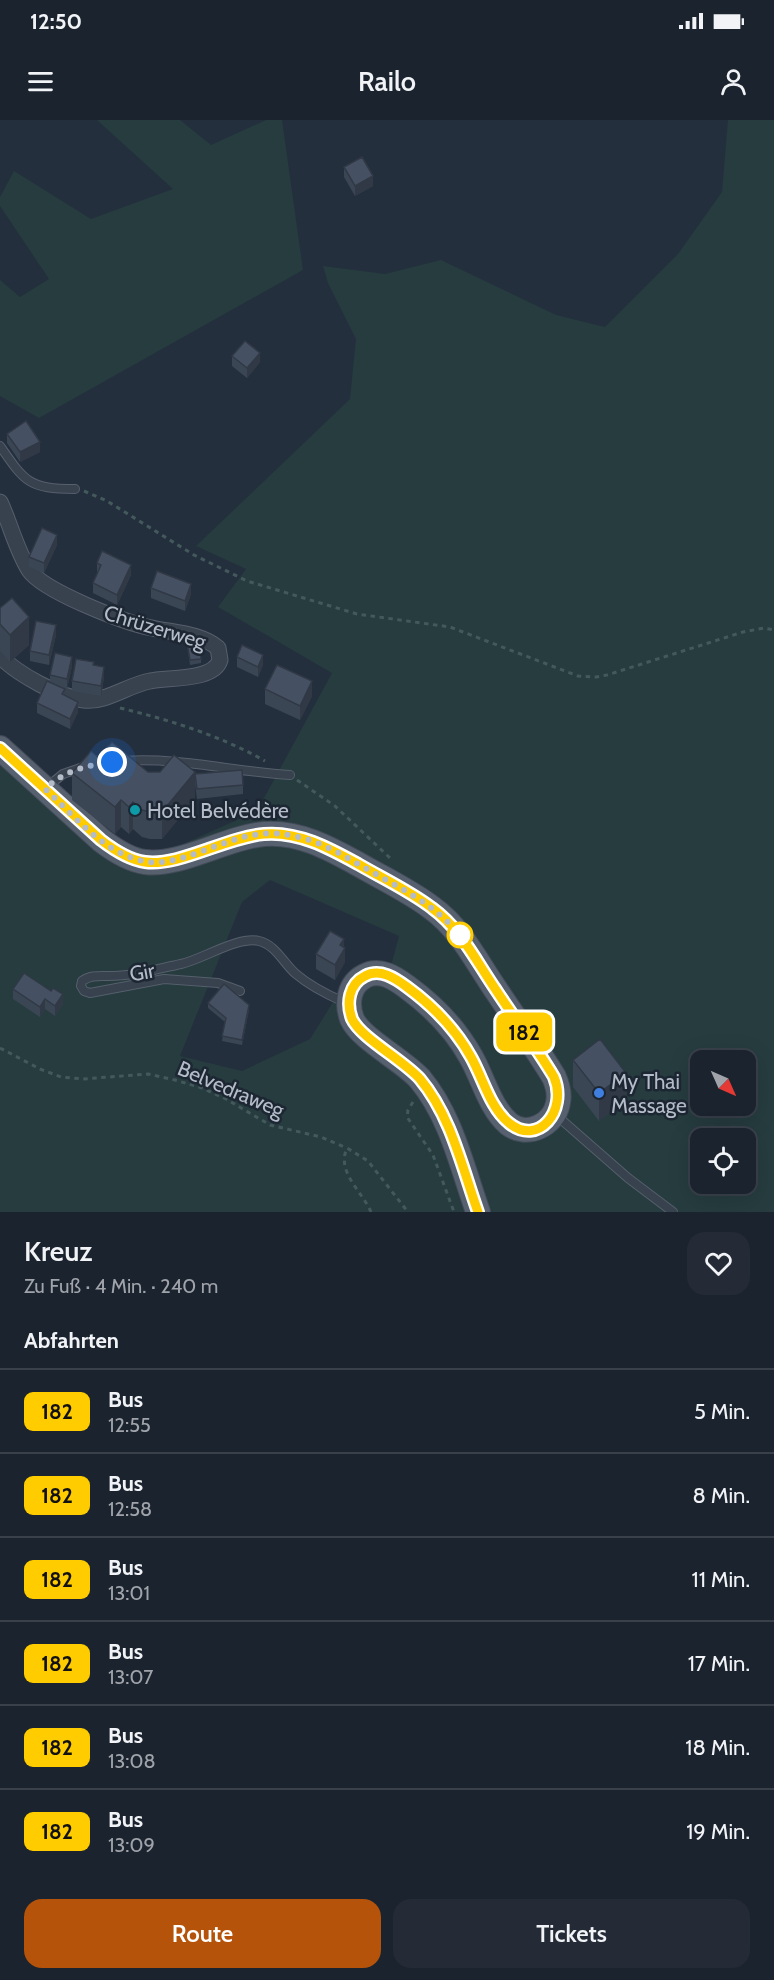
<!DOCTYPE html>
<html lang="de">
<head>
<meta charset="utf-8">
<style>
	body { margin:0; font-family:Cabin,sans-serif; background:#242b36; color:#f1f3f6; height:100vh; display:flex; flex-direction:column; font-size:22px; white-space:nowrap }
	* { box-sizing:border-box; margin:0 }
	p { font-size:20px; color:#a0a4aa }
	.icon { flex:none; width:33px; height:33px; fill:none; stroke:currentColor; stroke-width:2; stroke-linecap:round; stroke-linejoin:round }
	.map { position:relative; height:1092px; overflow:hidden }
	.side { display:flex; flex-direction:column; background:#1b232e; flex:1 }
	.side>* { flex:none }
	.badge { padding:0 12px; border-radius:9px; font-size:21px; line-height:39px }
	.needle { width:39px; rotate:135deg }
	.tools { position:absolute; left:690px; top:930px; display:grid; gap:12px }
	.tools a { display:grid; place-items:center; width:66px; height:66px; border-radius:12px; background:#1b232e; box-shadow:0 6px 24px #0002,0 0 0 2px #39404a; font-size:30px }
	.you { position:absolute; width:30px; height:30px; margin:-15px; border:4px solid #fff; border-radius:50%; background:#1a73e8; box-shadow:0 0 0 9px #1a73e833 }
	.map>.badge { position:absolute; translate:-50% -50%; box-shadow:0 0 0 3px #fff }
	h2 { padding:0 24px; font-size:22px; line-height:54px }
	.round { display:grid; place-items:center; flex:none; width:63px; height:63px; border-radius:18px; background:#242b36 }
	.headline { display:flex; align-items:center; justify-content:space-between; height:102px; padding:0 24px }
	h1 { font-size:28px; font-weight:600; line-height:45px }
	.cta { display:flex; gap:12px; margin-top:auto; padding:12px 24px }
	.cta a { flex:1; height:69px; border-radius:18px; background:#b45309; color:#fff; font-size:24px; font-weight:600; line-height:69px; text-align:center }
	.cta a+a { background:#242b36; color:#f1f3f6 }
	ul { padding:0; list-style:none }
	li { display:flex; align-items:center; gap:18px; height:84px; padding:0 24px; border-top:2px solid #39404a }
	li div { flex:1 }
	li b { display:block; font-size:22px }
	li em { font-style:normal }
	li .badge { min-width:66px; font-weight:700; text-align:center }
	.status { display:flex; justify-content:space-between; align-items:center; height:42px; padding:0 30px; background:#1b232e; direction:ltr }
	.status svg { height:16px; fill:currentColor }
	header { display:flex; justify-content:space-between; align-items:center; height:78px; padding:0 24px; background:#1b232e; font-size:27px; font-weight:600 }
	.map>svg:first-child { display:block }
	.green { fill:#263c3f; fill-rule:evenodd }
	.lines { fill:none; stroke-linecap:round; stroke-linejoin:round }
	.service-casing { stroke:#565f6c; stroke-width:10 }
	.minor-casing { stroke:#565f6c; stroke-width:17 }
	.primary-casing { stroke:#414a57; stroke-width:26 }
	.path { stroke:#44595c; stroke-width:3; stroke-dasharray:4.5 4.5; stroke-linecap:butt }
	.service { stroke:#38414e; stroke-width:8 }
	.minor { stroke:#38414e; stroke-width:15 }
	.primary { stroke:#56606e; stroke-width:24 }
	.wall { fill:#3b4654 }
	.shaded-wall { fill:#303945 }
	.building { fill:#455162; stroke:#303945; stroke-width:1.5 }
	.line-casing { stroke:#fff; stroke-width:14 }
	.line { stroke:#fc0; stroke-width:9 }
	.walk { stroke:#b4bcc9; stroke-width:6; stroke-dasharray:0 10.8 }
	.culture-dot { fill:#0f9aa8; stroke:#1d2633; stroke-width:2 }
	.stop-dot { fill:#fff; stroke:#fc0; stroke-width:3 }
	.shop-dot { fill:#3f7fe0; stroke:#1d2633; stroke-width:2 }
	.labels { text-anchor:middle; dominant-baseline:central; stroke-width:5; stroke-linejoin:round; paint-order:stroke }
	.street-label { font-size:21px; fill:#b4bcc9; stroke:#1d2633 }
	.poi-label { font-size:21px; fill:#b4bcc9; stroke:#1d2633; text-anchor:start }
</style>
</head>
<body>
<div class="status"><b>12:50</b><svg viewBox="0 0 49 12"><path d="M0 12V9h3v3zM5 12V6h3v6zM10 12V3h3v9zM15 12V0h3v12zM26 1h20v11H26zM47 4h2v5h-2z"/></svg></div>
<header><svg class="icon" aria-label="menu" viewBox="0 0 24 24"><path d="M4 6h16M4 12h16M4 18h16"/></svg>Railo<svg class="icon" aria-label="person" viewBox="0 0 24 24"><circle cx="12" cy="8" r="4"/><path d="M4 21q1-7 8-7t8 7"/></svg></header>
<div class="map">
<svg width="774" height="1092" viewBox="0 0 774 1092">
	<rect width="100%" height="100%" fill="#242f3e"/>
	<path class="green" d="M97,0H180L211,25L266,0H282L303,150L39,298L0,276V160L20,177L49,159L0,86V77L14,51L91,99L173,69Z
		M728,0H774V1092H0V615L47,665L105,721L154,737L257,691L332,553L218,487L246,449L196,426L350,279L356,219L328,163L323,146L385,154L441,140L556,195L605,207L678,134L722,72ZM270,760L399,816L391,846L353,850L310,919L242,951L180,936L242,782ZM700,940H746V986H700ZM700,1018H746V1064H700Z"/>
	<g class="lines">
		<defs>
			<path id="service" d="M0,326C25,362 29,369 75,369
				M124,641C179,637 235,652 290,655
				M47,667L63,654L86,646
				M240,871L218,863L164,859L90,873L84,871L81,866L82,861C90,855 99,856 108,856C133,856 157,849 181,844C203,839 238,816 259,821C276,825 284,844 296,854C310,866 328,875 344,882
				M556,995L628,1058L673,1092"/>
			<path id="minor" d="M0,382C10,403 16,429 29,450C43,471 125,503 152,508C174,513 200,513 218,528L220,540C214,561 168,557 150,561C128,565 105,583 84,580C59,577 17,554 0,536"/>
			<path id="primary" d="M0,628L101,720C114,730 129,740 145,742C180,747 227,717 264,714C298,711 329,728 358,744C382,758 410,771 432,788C461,809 476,841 496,870C515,899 536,927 554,957C558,966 560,974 558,983C554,1005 527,1018 509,1004C490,988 483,958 471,937C455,908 433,886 407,867C395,858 380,848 365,856C349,864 346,883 352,899C361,919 403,940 420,959C451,996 462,1047 478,1092"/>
		</defs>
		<use href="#service" class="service-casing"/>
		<use href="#minor" class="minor-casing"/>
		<use href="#primary" class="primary-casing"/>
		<path class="path" d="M84,371L107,381L194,435L247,461L357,494L450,507L578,556L596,557L607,555L743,512L764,508L774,510
			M120,588C170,600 221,616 265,641
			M297,660L335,686L390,738
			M0,928L40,949L61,957L83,959L148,954L175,960L202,968L226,979L270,1005L321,1017L347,1028
			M413,982L408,990L407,997L433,1035L454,1092
			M371,1092C362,1071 336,1052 347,1028L368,1041L408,1092"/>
		<use href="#service" class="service"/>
		<use href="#minor" class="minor"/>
		<use href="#primary" class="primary"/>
	</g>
	<path class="wall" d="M344,47L373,66L355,76L344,57Z
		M232,236L260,242L247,258L232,246Z
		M7,314L40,332L20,342L7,323Z
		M57,425L44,453L29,447V437Z
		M97,443L131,455L117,485L93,473V463L98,453H97Z
		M151,468L191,474L185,491L151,478Z
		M0,488L29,525L10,542L0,531Z
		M56,515L49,545L30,541V531Z
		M187,523L201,539V543L190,545Z
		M237,537L263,545L258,557L237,547Z
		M72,546L67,569L60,567L65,575L78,592L70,609L37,593V583L50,562V555Z
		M104,557L101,576L72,571V561Z
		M265,569L312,576L300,600L265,584Z
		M148,652L195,654L243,665V674L197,679L195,664V679L162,719H150L142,717L133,709L129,714L121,707L115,714L72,680V653Z
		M344,827L345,842L335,860L316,849V834Z
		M13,869L63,884L55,896L45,889L40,897L13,879Z
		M208,883L249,890L242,925L222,921L225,902L208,888Z
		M573,940L626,980L599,1001L573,967Z"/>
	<path class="shaded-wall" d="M373,56V66L355,76V66Z
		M260,233V242L247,258V248Z
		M40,322V332L20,342V332Z
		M57,415V425L44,453V443Z
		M131,445V455L117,485V475Z
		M191,464V474L185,491V481Z
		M29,497V525L10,542V515Z
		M56,505V515L49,545V535Z
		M263,535V545L258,557V547Z
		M72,537V546L67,569V559Z
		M104,547V557L101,576V566Z
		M312,561V576L300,600V586Z
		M78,582V592L70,609V599Z
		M195,652V679L162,719V692Z
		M121,680V707L115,714V687Z
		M133,682V709L129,714V687Z
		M344,819V830L345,828V842L335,860V845L340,825Z
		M63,874V884L55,896V886Z
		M45,879V889L40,897V887Z
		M249,885V890L242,925V920Z
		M626,953V980L599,1001V973Z"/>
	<path class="building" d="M362,37L373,56L355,66L344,47Z
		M245,221L260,233L247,248L232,236Z
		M26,301L40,322L20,332L7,314Z
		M42,408L57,415L44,443L29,437Z
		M102,431L131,445L117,475L93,463L101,445L97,443Z
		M157,451L191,464L185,481L151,468Z
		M12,478L29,497L10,515L0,504V488Z
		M36,501L56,505L49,535L30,531Z
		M198,521L201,539L190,540L187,523Z
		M242,525L263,535L258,547L237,537Z
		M55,533L72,537L67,559L50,555Z
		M76,539L94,542L93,545L104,547L101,566L72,561Z
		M277,545L312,561L300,586L265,569Z
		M47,561L65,569L62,574L78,582L70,599L37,583Z
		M112,622L148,652H160L174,635L195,652L162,692H150L142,690L133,682L129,687L121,680L115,687L72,653L91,631L98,637Z
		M242,650L243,665L197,669L195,654Z
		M330,811L344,819L340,825L345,828L335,845L316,834Z
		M24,853L51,871L53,868L63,874L55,886L45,879L40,887L13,869Z
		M224,864L249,885L242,920L222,916L226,898L208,883Z
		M600,919L626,953L599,973L573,940Z"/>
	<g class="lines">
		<defs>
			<path id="line" d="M0,628L101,720C114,730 129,740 145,742C178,747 227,717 264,714C298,711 329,728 358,744C382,758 410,771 432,788C461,809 476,841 496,870C515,899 536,927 554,957C568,991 538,1027 509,1003C490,988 483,958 471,937C455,908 433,886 407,867C395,858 380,848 365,856C349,864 346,883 352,899C361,918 403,940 420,959C451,996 462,1047 478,1092"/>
		</defs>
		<use href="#line" class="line-casing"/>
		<use href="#line" class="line"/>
		<path class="walk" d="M112,642C86,646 65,650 45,669C74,695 103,733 143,741C173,748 214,724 244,717C260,713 277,712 293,716C322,721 347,738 372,752C404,770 436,786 460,815"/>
	</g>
	<circle class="culture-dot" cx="135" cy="690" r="6"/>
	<circle class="stop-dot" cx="460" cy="815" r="12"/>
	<circle class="shop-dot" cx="599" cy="973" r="6"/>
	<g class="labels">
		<g class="street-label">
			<text transform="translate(155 507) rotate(17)">Chrüzerweg</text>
			<text transform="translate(142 852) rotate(-10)">Gir</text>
			<text transform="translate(231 969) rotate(23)">Belvedraweg</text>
		</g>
		<g class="poi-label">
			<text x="147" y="690">Hotel Belvédère</text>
			<text x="611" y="961">My Thai<tspan x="611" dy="24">Massage</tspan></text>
		</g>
	</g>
</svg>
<div class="tools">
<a><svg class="needle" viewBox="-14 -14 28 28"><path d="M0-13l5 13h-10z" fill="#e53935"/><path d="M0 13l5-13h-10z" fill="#a0a4aa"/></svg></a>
<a><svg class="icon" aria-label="locate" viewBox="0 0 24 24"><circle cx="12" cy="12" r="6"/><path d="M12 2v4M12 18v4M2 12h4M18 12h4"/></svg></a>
</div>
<div class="you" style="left:112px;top:642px"></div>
<b class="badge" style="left:524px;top:912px;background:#fc0;color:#111">182</b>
</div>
<section class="side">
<div class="headline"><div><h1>Kreuz</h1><p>Zu Fuß · 4 Min. · 240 m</p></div><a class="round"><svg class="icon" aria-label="heart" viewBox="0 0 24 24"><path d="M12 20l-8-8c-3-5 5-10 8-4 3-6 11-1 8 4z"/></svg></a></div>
<h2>Abfahrten</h2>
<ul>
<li><span class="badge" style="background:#fc0;color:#111">182</span><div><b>Bus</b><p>12:55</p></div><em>5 Min.</em></li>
<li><span class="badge" style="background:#fc0;color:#111">182</span><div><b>Bus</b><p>12:58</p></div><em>8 Min.</em></li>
<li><span class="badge" style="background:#fc0;color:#111">182</span><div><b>Bus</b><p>13:01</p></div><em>11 Min.</em></li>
<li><span class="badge" style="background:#fc0;color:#111">182</span><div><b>Bus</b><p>13:07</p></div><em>17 Min.</em></li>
<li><span class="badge" style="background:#fc0;color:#111">182</span><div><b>Bus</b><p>13:08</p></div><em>18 Min.</em></li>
<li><span class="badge" style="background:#fc0;color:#111">182</span><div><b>Bus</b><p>13:09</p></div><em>19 Min.</em></li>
</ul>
<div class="cta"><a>Route</a><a>Tickets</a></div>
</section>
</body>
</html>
